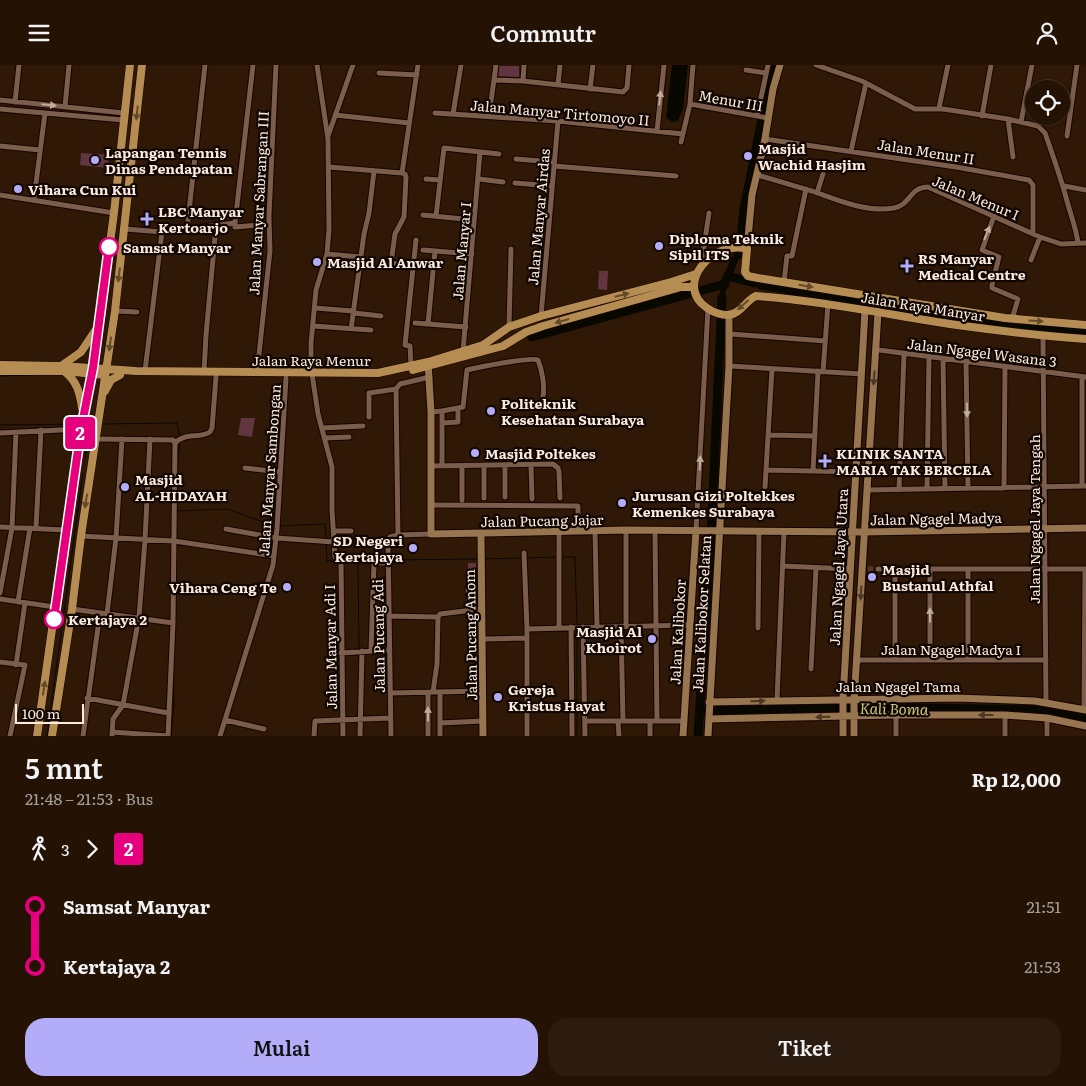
<!DOCTYPE html>
<html lang="id">
<head>
<meta charset="utf-8">
<style>
	body { margin:0; font-family:Literata,serif; background:#2c1b0f; color:#f1f3f6; height:100vh; display:flex; flex-direction:column; font-size:19px; white-space:nowrap }
	* { box-sizing:border-box; margin:0 }
	p { font-size:16px; color:#a39e9a }
	.icon { flex:none; width:28px; height:28px; fill:none; stroke:currentColor; stroke-width:2; stroke-linecap:round; stroke-linejoin:round }
	.map { position:relative; height:671px; overflow:hidden }
	.drawer { display:flex; flex-direction:column; background:#241205; flex:1 }
	.drawer>* { flex:none }
	.badge { padding:0 10px; border-radius:4px; font-size:18px; line-height:32px }
	.tools { position:absolute; left:1025px; top:15px; display:grid; gap:10px }
	.tools a { display:grid; place-items:center; width:45px; height:45px; border-radius:50%; background:#241205; box-shadow:0 1px 4px #0004,0 0 0 1px #413227; font-size:25px }
	.scale { position:absolute; left:15px; bottom:12px; width:69px; box-sizing:border-box; padding-left:5px; border:2px solid #fbeadf; border-top:0; font-size:14px; line-height:18px; white-space:nowrap; color:#fbeadf; -webkit-text-stroke:4px #100602; paint-order:stroke }
	.map>.badge { position:absolute; translate:-50% -50%; box-shadow:0 0 0 2px #fff }
	.legs { display:flex; align-items:center; gap:8px; height:55px; padding:0 25px; font-size:16px }
	.legs p { margin-inline-start:auto }
	.summary { display:flex; align-items:center; justify-content:space-between; height:85px; padding:0 25px }
	h1 { font-size:28px; font-weight:600; line-height:38px }
	.cta { display:flex; gap:10px; margin-top:auto; padding:10px 25px }
	.cta a { flex:1; height:58px; border-radius:20px; background:#b3adf9; color:#111; font-size:20px; font-weight:600; line-height:58px; text-align:center }
	.cta a+a { background:#2c1b0f; color:#f1f3f6 }
	ul { padding:0 25px; list-style:none }
	li { display:flex; align-items:center; gap:18px; height:60px; font-size:19px }
	li i { display:grid; place-items:center; width:8px; height:100%; margin:0 6px; background:currentColor }
	li i::after { content:''; width:12px; height:12px; margin:-6px; border:4px solid; border-radius:50%; background:#241205 }
	li p { margin-inline-start:auto }
	li:first-child i { background:linear-gradient(#0000 50%,currentColor 0) }
	li:last-child i { background:linear-gradient(currentColor 50%,#0000 0) }
	header { display:flex; justify-content:space-between; align-items:center; height:65px; padding:0 25px; background:#241205; font-size:22px; font-weight:600 }
	.map>svg:first-child { display:block }
	.green { fill:#613641 }
	.water { fill:#090800 }
	.lines { fill:none; stroke-linecap:round; stroke-linejoin:round }
	.stream { stroke:#090800; stroke-width:1 }
	.river { stroke:#090800; stroke-width:9 }
	.street-tunnel { stroke:#4e3827; stroke-width:5; stroke-dasharray:5 2.5; stroke-linecap:butt }
	.street-casing { stroke:#170300; stroke-width:7 }
	.secondary-casing { stroke:#170300; stroke-width:9 }
	.primary-casing { stroke:#170300; stroke-width:9 }
	.street { stroke:#7a5d4a; stroke-width:5 }
	.secondary { stroke:#97754e; stroke-width:7 }
	.primary { stroke:#b58d52; stroke-width:8 }
	.oneway { fill:#c1ab9c }
	.oneway2 { fill:#624a2a }
	.oneway3 { fill:#4d3824 }
	.line-1-casing { stroke:#fff; stroke-width:11 }
	.line-1 { stroke:#e6007e; stroke-width:8 }
	.poi-dot { fill:#b3adf9; stroke:#100602; stroke-width:2 }
	.stop-1-dot { fill:#fff; stroke:#e6007e; stroke-width:2.5 }
	.labels { text-anchor:middle; dominant-baseline:central; stroke-width:4.5; stroke-linejoin:round; paint-order:stroke }
	.street-label { font-size:14px; fill:#fbeadf; stroke:#100602 }
	.poi-label { font-size:14px; font-weight:bold; fill:#fbeadf; stroke:#100602; text-anchor:start }
	.stop-label { font-size:14px; font-weight:bold; fill:#fbeadf; stroke:#100602; text-anchor:start }
	.water-label { font-size:15px; font-style:italic; fill:#cbc77c; stroke:#100602 }
</style>
</head>
<body>
<header><svg class="icon" aria-label="menu" viewBox="0 0 24 24"><path d="M4 6h16M4 12h16M4 18h16"/></svg>Commutr<svg class="icon" aria-label="person" viewBox="0 0 24 24"><circle cx="12" cy="8" r="4"/><path d="M4 21q1-7 8-7t8 7"/></svg></header>
<div class="map">
<svg width="1086" height="671" viewBox="0 0 1086 671">
	<rect width="100%" height="100%" fill="#301807"/>
	<path class="green" d="M499,1H519V12L498,11Z
		M81,88L109,90L108,103L80,100Z
		M599,206H608L607,225L598,224Z
		M241,353H255L252,372L238,370Z
		M468,498H476V517H468Z"/>
	<path class="water" d="M672,0H688L683,44L678,56L672,57L666,53Z
		M735,186L741,188L724,231V243L719,244L721,216Z"/>
	<g class="lines">
		<path class="stream" d="M0,311L32,310
			M87,359H95
			M102,359L177,358L180,371
			M0,360L80,359
			M85,392L91,359
			M177,403L180,377
			M176,446L227,444L274,461
			M278,461L325,459L326,473
			M326,477L327,496H336
			M560,492H575L577,560
			M525,493L556,492
			M485,494L521,493
			M358,495L359,585
			M375,495H386
			M390,495L479,494
			M577,564V671
			M359,589V608
			M47,671L83,408
			M171,671L174,638L173,608L175,562"/>
		<path class="river" d="M738,190L740,184L744,144L773,0
			M728,211L754,218
			M761,220L931,250L989,257L1086,267
			M532,272L725,219
			M702,646L860,642L1048,645L1086,654
			M698,671L711,471L722,232"/>
		<path class="street-tunnel" d="M868,504H878"/>
		<defs>
			<path id="street" d="M317,0L328,74L329,164L327,189L316,225L311,278V302L318,349L332,402V445L335,492L337,494L388,492
				M816,0L862,16L915,44H943L1008,54L1038,61L1045,68C1053,91 1061,113 1067,136C1071,151 1076,162 1078,178
				M746,5L766,8
				M379,8L417,10
				M494,15L523,16L623,27L627,23L629,0
				M523,16L524,0
				M558,20L560,0
				M590,24L593,0
				M0,35L124,48
				M15,37L19,0
				M690,39L768,53
				M65,42L69,0
				M939,43L948,0
				M0,44L123,55
				M435,48L558,56L683,69
				M453,49L461,0
				M335,50L409,58
				M489,51L496,0
				M757,51L768,0
				M982,51L991,0
				M1008,54L1013,92
				M1021,57L1032,0
				M657,66L664,0
				M328,71L353,0
				M1067,71L1077,0
				M765,74L956,102L1029,115L1033,120V169
				M681,77L690,39L693,0
				M0,81L40,85
				M851,86L866,18
				M516,94L554,97
				M554,101L676,111
				M329,102L402,108
				M402,108L405,109L406,112L404,152L395,169L391,198L413,201
				M402,108L418,0
				M757,110C776,115 794,121 812,126C838,135 867,148 894,143C911,140 909,122 928,122L1040,172L1061,179L1086,178
				M426,114L440,115
				M479,114L503,117
				M515,118L552,121
				M1064,121L1086,125
				M817,128L823,109
				M0,130L114,148
				M34,134L45,48
				M423,150L474,155
				M436,151L444,83L499,89
				M994,151L982,185L999,192L992,220V223L1018,234L1012,254
				M235,158L253,0
				M235,158V162L269,159
				M125,164L162,167L235,158
				M187,165L205,0
				M423,185L472,189
				M327,189L361,192
				M1031,195L1040,172
				M704,199L702,195L709,148
				M784,217L787,191H792L806,124
				M315,243L353,246
				M115,246L137,247
				M354,248L381,251
				M541,251L558,56
				M415,258L466,262
				M428,259L435,186
				M313,261L371,265
				M509,262L511,184
				M351,264L364,169L369,148L374,106
				M730,269L825,276
				M1043,271L1046,637
				M876,283L879,285L1086,312
				M463,286L480,87
				M943,294L945,424
				M966,296L968,423
				M411,301L410,281L405,280L416,175
				M729,301L862,309
				M145,306L162,167
				M204,307L206,270L216,161
				M823,307L828,239
				M257,308L270,186L269,151L276,0
				M442,346L463,342L467,305C479,302 530,292 538,295C542,305 545,321 543,331
				M431,347L442,346V401
				M369,352V328L396,324
				M442,358L458,357V343
				M322,363L363,361
				M0,368L81,364
				M768,370L815,371
				M325,373L349,372
				M95,374L173,375L175,378L173,558L168,671
				M175,378C185,367 199,374 210,367L212,363L216,312
				M531,400L532,434
				M431,401L553,399L558,403L559,407L560,433
				M462,401V435
				M484,401V433
				M505,401V432
				M245,403L280,407
				M766,405L856,407
				M813,406L818,306
				M1082,421V312
				M765,422L772,304
				M1004,423L1005,302
				M927,424L929,292
				M867,425L1086,421
				M899,425L904,288
				M431,440L578,441V466
				M0,462L66,465
				M36,463L41,365
				M226,464L276,473L334,477
				M655,465L657,656
				M696,465L708,243
				M334,466H351
				M595,466L597,561
				M398,470L396,324L400,319L430,312
				M81,471L174,476L274,491
				M524,488L527,564V671
				M341,494L343,671
				M783,501L850,504
				M878,504H1086
				M895,504V595
				M968,505V595
				M468,524L470,545
				M0,528L12,463L16,367
				M0,534L55,542
				M18,537L30,463
				M72,544L173,558
				M107,549L116,473L122,374
				M389,551L438,552L440,549L481,544
				M626,560V465
				M621,561L623,656
				M559,562V467
				M571,562L572,671
				M583,562L585,671
				M758,563L759,466
				M527,564L690,560
				M483,574L527,573
				M371,586L374,498H388
				M341,588L390,585
				M930,595V504
				M0,597L25,600L10,671
				M857,597L861,595H1046
				M16,600L25,538
				M811,604L816,503
				M433,627L437,599L438,552
				M440,627V671
				M391,628L483,626
				M428,628V671
				M87,633L168,648
				M777,635L784,466
				M1084,644L1085,504
				M896,650V671
				M225,655L264,664
				M585,656H684
				M618,656L619,671
				M440,658L483,656
				M112,667L168,671
				M83,671L100,548
				M112,671L113,654L123,640L139,552L145,475L150,374
				M220,671L273,500L277,464L286,313
				M314,671L315,656L391,653
				M360,671L362,586
				M391,671L388,477L390,472L398,470L431,469
				M650,671V656
				M1005,671V650
				M1047,671V653"/>
			<path id="secondary" d="M747,184L752,130L765,74L773,24L780,0
				M428,297L431,347V469L626,465L864,467L1086,463
				M481,468L483,671
				M709,637L957,633L1035,636L1086,645
				M709,654L896,650H1005L1047,653L1086,661
				M683,671L696,465
				M708,671L729,301V249
				M843,671V634L865,245
				M854,671V636L878,247"/>
			<path id="primary" d="M756,231C746,235 741,249 728,250C721,250 713,247 707,243C673,220 713,174 747,184L745,207L748,211L758,213L1005,253L1086,260
				M756,231C823,236 890,250 957,260C1000,266 1043,271 1086,274
				M0,300L61,301L136,306L378,308L428,297L483,280L509,262L541,251L671,217L696,209
				M61,301L81,287L97,263
				M413,305L503,281L526,267L543,261L681,222H694
				M0,306H64L105,310
				M64,306C77,316 80,328 82,343
				M105,326L111,315L120,310
				M37,671L66,465L99,260L114,148L130,0
				M52,671L72,544L81,471L115,246L142,0"/>
		</defs>
		<use href="#street" class="street-casing"/>
		<use href="#secondary" class="secondary-casing"/>
		<use href="#primary" class="primary-casing"/>
		<use href="#street" class="street"/>
		<use href="#secondary" class="secondary"/>
		<use href="#primary" class="primary"/>
	</g>
	<defs><path id="oneway-solid" d="M-6-.8H1V-3.2L6.5 0L1 3.2V.8H-6Z" transform="scale(1.25)"/></defs>
	<g class="oneway">
		<use href="#oneway-solid" transform="translate(660 33) rotate(-84)"/>
		<use href="#oneway-solid" transform="translate(49 40) rotate(5)"/>
		<use href="#oneway-solid" transform="translate(987 168) rotate(-68)"/>
		<use href="#oneway-solid" transform="translate(967 345) rotate(89)"/>
		<use href="#oneway-solid" transform="translate(700 398) rotate(-87)"/>
		<use href="#oneway-solid" transform="translate(930 550) rotate(-90)"/>
		<use href="#oneway-solid" transform="translate(428 649) rotate(-91)"/>
	</g>
	<g class="oneway2">
		<use href="#oneway-solid" transform="translate(137 48) rotate(96)"/>
		<use href="#oneway-solid" transform="translate(119 210) rotate(97)"/>
		<use href="#oneway-solid" transform="translate(806 221) rotate(9)"/>
		<use href="#oneway-solid" transform="translate(622 230) rotate(-14)"/>
		<use href="#oneway-solid" transform="translate(743 240) rotate(139)"/>
		<use href="#oneway-solid" transform="translate(562 256) rotate(164)"/>
		<use href="#oneway-solid" transform="translate(1036 256) rotate(4)"/>
		<use href="#oneway-solid" transform="translate(110 279) rotate(98)"/>
		<use href="#oneway-solid" transform="translate(86 436) rotate(99)"/>
		<use href="#oneway-solid" transform="translate(44 623) rotate(-82)"/>
	</g>
	<g class="oneway3">
		<use href="#oneway-solid" transform="translate(874 313) rotate(94)"/>
		<use href="#oneway-solid" transform="translate(861 528) rotate(93)"/>
		<use href="#oneway-solid" transform="translate(758 636) rotate(-1)"/>
		<use href="#oneway-solid" transform="translate(986 650) rotate(-180)"/>
		<use href="#oneway-solid" transform="translate(823 652) rotate(179)"/>
	</g>
	<g class="lines">
		<defs>
			<path id="line-1" d="M54,554L81,364L93,303L109,182"/>
		</defs>
		<use href="#line-1" class="line-1-casing"/>
		<use href="#line-1" class="line-1"/>
	</g>
	<g class="poi-dot">
		<circle cx="748" cy="91" r="5"/>
		<circle cx="95" cy="95" r="5"/>
		<circle cx="18" cy="124" r="5"/>
		<path d="M144.5 146.5h5v5h5v5h-5v5h-5v-5h-5v-5h5z"/>
		<circle cx="659" cy="181" r="5"/>
		<circle cx="317" cy="197" r="5"/>
		<path d="M904.5 193.5h5v5h5v5h-5v5h-5v-5h-5v-5h5z"/>
		<circle cx="491" cy="346" r="5"/>
		<circle cx="475" cy="388" r="5"/>
		<path d="M822.5 388.5h5v5h5v5h-5v5h-5v-5h-5v-5h5z"/>
		<circle cx="125" cy="422" r="5"/>
		<circle cx="622" cy="438" r="5"/>
		<circle cx="413" cy="483" r="5"/>
		<circle cx="872" cy="512" r="5"/>
		<circle cx="287" cy="522" r="5"/>
		<circle cx="652" cy="574" r="5"/>
		<circle cx="498" cy="632" r="5"/>
	</g>
	<g class="stop-1-dot">
		<circle cx="109" cy="182" r="9"/>
		<circle cx="54" cy="554" r="9"/>
	</g>
	<g class="labels">
		<g class="street-label">
			<text transform="translate(731 35) rotate(10)">Menur III</text>
			<text transform="translate(560 47) rotate(5)">Jalan Manyar Tirtomoyo II</text>
			<text transform="translate(926 86) rotate(9)">Jalan Menur II</text>
			<text transform="translate(976 132) rotate(23)">Jalan Menur I</text>
			<text transform="translate(258 138) rotate(-87)">Jalan Manyar Sabrangan III</text>
			<text transform="translate(538 152) rotate(-85)">Jalan Manyar Airdas</text>
			<text transform="translate(461 186) rotate(-85)">Jalan Manyar I</text>
			<text transform="translate(923 241) rotate(9)">Jalan Raya Manyar</text>
			<text transform="translate(982 287) rotate(7)">Jalan Ngagel Wasana 3</text>
			<text x="311" y="295">Jalan Raya Menur</text>
			<text transform="translate(269 405) rotate(-86)">Jalan Manyar Sambongan</text>
			<text transform="translate(936 453) rotate(-1)">Jalan Ngagel Madya</text>
			<text transform="translate(1034 454) rotate(-90)">Jalan Ngagel Jaya Tengah</text>
			<text transform="translate(542 455) rotate(-1)">Jalan Pucang Jajar</text>
			<text transform="translate(838 502) rotate(-87)">Jalan Ngagel Jaya Utara</text>
			<text transform="translate(701 549) rotate(-87)">Jalan Kalibokor Selatan</text>
			<text transform="translate(677 567) rotate(-87)">Jalan Kalibokor</text>
			<text transform="translate(470 570) rotate(-91)">Jalan Pucang Anom</text>
			<text transform="translate(378 571) rotate(-91)">Jalan Pucang Adi</text>
			<text transform="translate(330 582) rotate(-91)">Jalan Manyar Adi I</text>
			<text x="951" y="584">Jalan Ngagel Madya I</text>
			<text x="898" y="621">Jalan Ngagel Tama</text>
		</g>
		<g class="poi-label">
			<text x="758" y="83">Masjid<tspan x="758" dy="16">Wachid Hasjim</tspan></text>
			<text x="105" y="87">Lapangan Tennis<tspan x="105" dy="16">Dinas Pendapatan</tspan></text>
			<text x="28" y="124">Vihara Cun Kui</text>
			<text x="158" y="146">LBC Manyar<tspan x="158" dy="16">Kertoarjo</tspan></text>
			<text x="669" y="173">Diploma Teknik<tspan x="669" dy="16">Sipil ITS</tspan></text>
			<text x="918" y="193">RS Manyar<tspan x="918" dy="16">Medical Centre</tspan></text>
			<text x="327" y="197">Masjid Al Anwar</text>
			<text x="501" y="338">Politeknik<tspan x="501" dy="16">Kesehatan Surabaya</tspan></text>
			<text x="485" y="388">Masjid Poltekes</text>
			<text x="836" y="388">KLINIK SANTA<tspan x="836" dy="16">MARIA TAK BERCELA</tspan></text>
			<text x="135" y="414">Masjid<tspan x="135" dy="16">AL-HIDAYAH</tspan></text>
			<text x="632" y="430">Jurusan Gizi Poltekkes<tspan x="632" dy="16">Kemenkes Surabaya</tspan></text>
			<text x="403" y="475" text-anchor="end">SD Negeri<tspan x="403" dy="16">Kertajaya</tspan></text>
			<text x="882" y="504">Masjid<tspan x="882" dy="16">Bustanul Athfal</tspan></text>
			<text x="277" y="522" text-anchor="end">Vihara Ceng Te</text>
			<text x="642" y="566" text-anchor="end">Masjid Al<tspan x="642" dy="16">Khoirot</tspan></text>
			<text x="508" y="624">Gereja<tspan x="508" dy="16">Kristus Hayat</tspan></text>
		</g>
		<g class="stop-label">
			<text x="123" y="182">Samsat Manyar</text>
			<text x="68" y="554">Kertajaya 2</text>
		</g>
		<g class="water-label">
			<text transform="translate(894 643) rotate(1)">Kali Boma</text>
		</g>
	</g>
</svg>
<div class="tools">
<a><svg class="icon" aria-label="locate" viewBox="0 0 24 24"><circle cx="12" cy="12" r="6"/><path d="M12 2v4M12 18v4M2 12h4M18 12h4"/></svg></a>
</div>
<div class="scale">100 m</div>
<b class="badge" style="left:80px;top:368px;background:#e6007e;color:#fff">2</b>
</div>
<section class="drawer">
<div class="summary"><div><h1>5 mnt</h1><p>21:48 – 21:53 · Bus</p></div><b>Rp 12,000</b></div>
<div class="legs"><svg class="icon" aria-label="walk" viewBox="0 0 24 24"><circle cx="13" cy="4" r="2"/><path d="M13 8l-2 6 4 7M11 14l-3 7M7 12l3-4h3l4 4"/></svg>3<svg class="icon" aria-label="forward" viewBox="0 0 24 24"><path d="M9 5l7 7-7 7"/></svg><b class="badge" style="background:#e6007e;color:#fff">2</b></div>
<ul>
<li><i style="color:#e6007e"></i><b>Samsat Manyar</b><p>21:51</p></li>
<li><i style="color:#e6007e"></i><b>Kertajaya 2</b><p>21:53</p></li>
</ul>
<div class="cta"><a>Mulai</a><a>Tiket</a></div>
</section>
</body>
</html>
